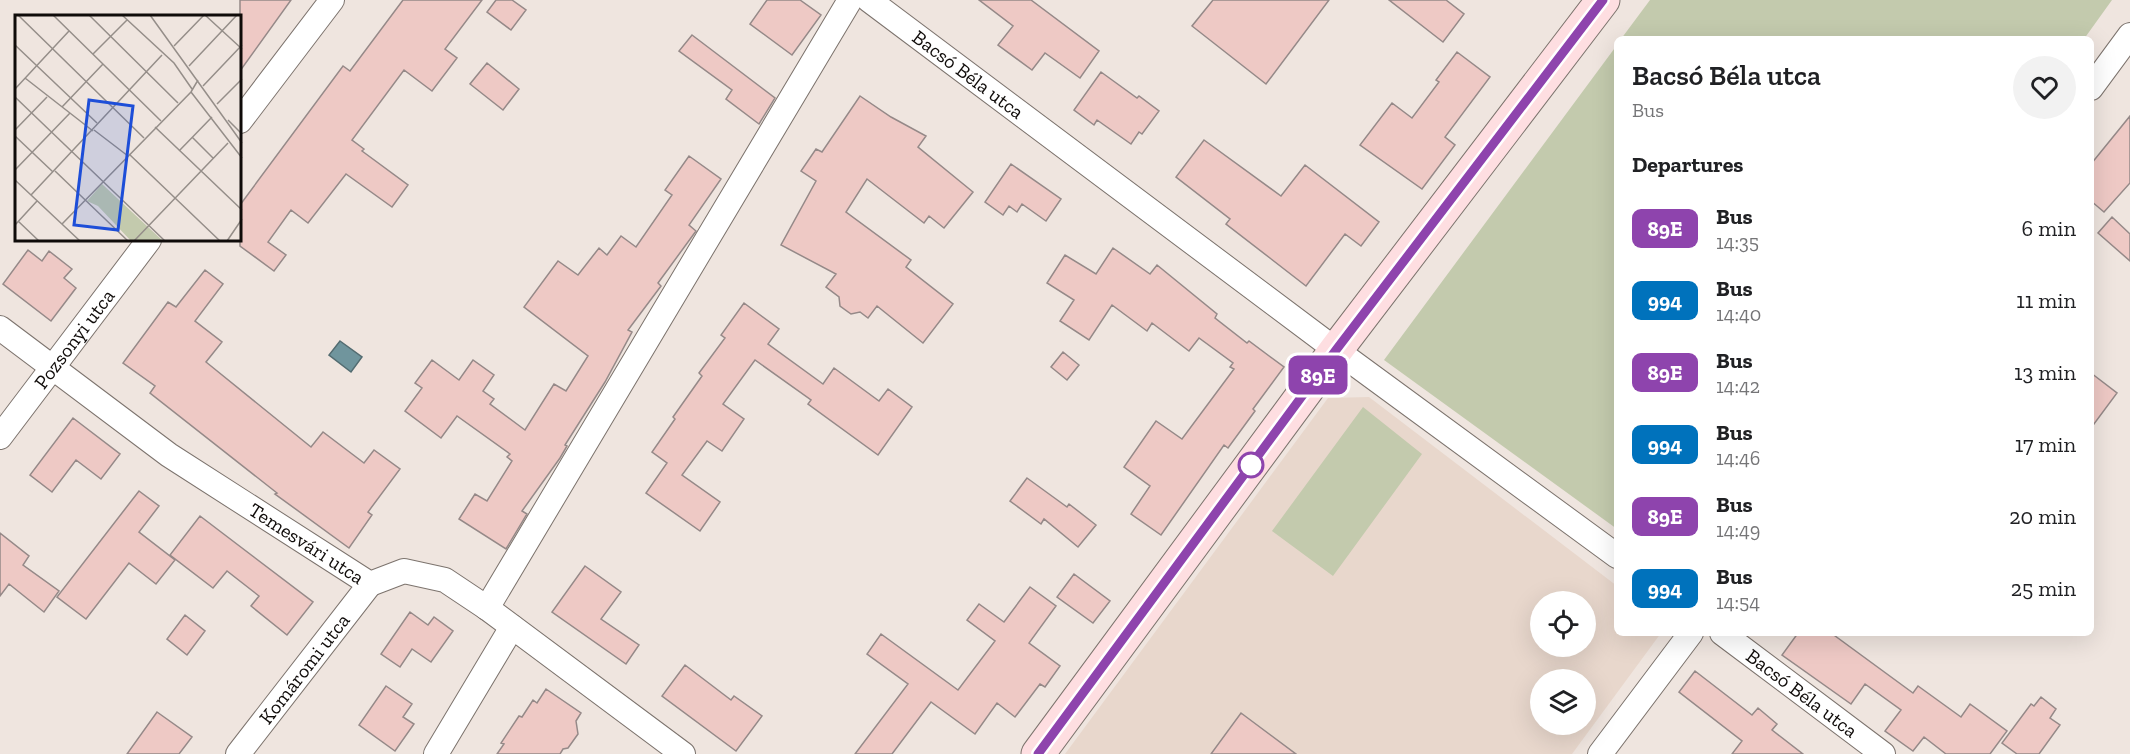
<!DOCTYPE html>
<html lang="en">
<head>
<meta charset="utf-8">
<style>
	body { margin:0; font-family:"Zilla Slab",serif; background:#f2f2f2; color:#202124; height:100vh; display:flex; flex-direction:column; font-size:22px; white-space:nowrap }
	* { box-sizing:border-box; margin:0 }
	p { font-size:20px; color:#757577 }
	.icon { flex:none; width:33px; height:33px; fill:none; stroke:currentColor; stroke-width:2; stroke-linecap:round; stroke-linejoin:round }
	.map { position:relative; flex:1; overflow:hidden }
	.sheet { position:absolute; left:1614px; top:36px; width:480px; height:600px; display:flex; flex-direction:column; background:#fff; border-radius:9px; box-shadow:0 6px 24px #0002 }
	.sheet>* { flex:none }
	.badge { padding:0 12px; border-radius:9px; font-size:21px; line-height:39px }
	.fabs { position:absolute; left:1530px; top:591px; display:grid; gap:12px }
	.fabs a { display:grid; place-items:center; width:66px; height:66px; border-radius:50%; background:#fff; box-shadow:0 6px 24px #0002; font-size:30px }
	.map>.badge { position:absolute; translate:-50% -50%; box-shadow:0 0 0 3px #fff }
	h2 { padding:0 18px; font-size:22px; line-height:54px }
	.round { display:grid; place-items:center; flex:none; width:63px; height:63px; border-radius:32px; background:#f2f2f2 }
	.headline { display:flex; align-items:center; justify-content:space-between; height:102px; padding:0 18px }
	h1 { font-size:28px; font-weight:600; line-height:45px }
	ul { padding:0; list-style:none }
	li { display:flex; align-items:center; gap:18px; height:72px; padding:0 18px }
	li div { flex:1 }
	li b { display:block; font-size:22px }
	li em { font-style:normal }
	li .badge { min-width:66px; font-weight:700; text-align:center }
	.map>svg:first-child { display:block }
	.built { fill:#e8d7cc; fill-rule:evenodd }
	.green { fill:#c3caad }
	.water { fill:#70959d; stroke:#536c71; stroke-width:1.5 }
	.building { fill:#eec9c5; stroke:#958988; stroke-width:1.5 }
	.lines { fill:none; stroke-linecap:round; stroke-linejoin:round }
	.street-casing { stroke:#7c736d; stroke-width:26 }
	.secondary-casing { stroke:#7c736d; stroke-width:35 }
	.street { stroke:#fff; stroke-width:24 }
	.secondary { stroke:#fedee1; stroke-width:33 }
	.line-casing { stroke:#fff; stroke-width:14 }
	.line { stroke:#8e44ad; stroke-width:9 }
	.stop-dot { fill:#fff; stroke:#8e44ad; stroke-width:3 }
	.labels { text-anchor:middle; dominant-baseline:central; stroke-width:5; stroke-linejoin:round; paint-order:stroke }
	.street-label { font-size:20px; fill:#0f0b09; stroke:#fdf2ec }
	.inset-road { fill:none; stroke:#958e89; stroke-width:1.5 }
	.view { fill:#1d4ed8; fill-opacity:0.15; stroke:#1d4ed8; stroke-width:3 }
	.inset-edge { fill:none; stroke:#0f0b09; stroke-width:3 }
</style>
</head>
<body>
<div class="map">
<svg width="2130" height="754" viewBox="0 0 2130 754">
	<rect width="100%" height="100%" fill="#efe5df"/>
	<path class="built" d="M1369,397L1617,586V633H1661L1572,754H1065L1328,398ZM1540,602H1586V646H1540ZM1540,680H1586V724H1540Z"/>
	<path class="green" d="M1650,0H2112L2084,39H1621Z
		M1617,45V529L1384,360Z
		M1363,407L1422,454L1333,576L1272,531Z"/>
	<path class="water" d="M340,341L362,357L351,372L329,355Z"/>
	<path class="building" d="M240,0H291L240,71Z
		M403,0H482L445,49L457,58L432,91L404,70L352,140L364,149L362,151L408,185L392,207L346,174L308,223L291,210L268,242L286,255L274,271L240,246V205L343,66L350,71Z
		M496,0H512L526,10L511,30L487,12Z
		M767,0H800L821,15L792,55L750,24Z
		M979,0H1031L1099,51L1080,78L1045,53L1032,70L998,45L1013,26Z
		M1213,0H1329L1266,84L1192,26Z
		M1389,0H1446L1464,14L1443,42Z
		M692,35L775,98L759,124L726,99L732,90L679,51Z
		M1457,52L1490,77L1445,137L1455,145L1422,189L1360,145L1392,103L1412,118L1439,82L1436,80Z
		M487,63L519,89L503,110L470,84Z
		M1101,72L1137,98L1139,96L1159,111L1142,134L1139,132L1131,144L1097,120L1094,125L1074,110Z
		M860,96L891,117L926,136L918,147L973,192L944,228L929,216L924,223L867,179L846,212L911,260L906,267L953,304L923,343L877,306L868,318L860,312L851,314L840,306L839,297L826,287L836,274L781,245L816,181L801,171L816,149L822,152Z
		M2130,116V183L2104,212L2091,201V164Z
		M1204,140L1281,196L1305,165L1379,222L1361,246L1345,234L1306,286L1226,224L1230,219L1176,177Z
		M689,156L721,179L689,225L696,231L658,283L661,286L628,330L632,332L605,382L565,445L567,446L560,458L522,511L527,514L506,549L459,519L475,494L487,501L512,461L507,457L510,454L457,416L441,438L405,411L422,388L415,383L432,360L459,380L473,360L494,375L483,391L494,399L490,404L525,430L554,384L566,391L588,356L524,307L558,261L578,275L599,248L607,255L621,236L636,247L672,195L665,190Z
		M1011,164L1061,199L1046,221L1022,204L1017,212L1009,206L1003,215L985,202Z
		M2112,217L2130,234V261L2098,233Z
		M1113,248L1150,274L1157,265L1217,314L1215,318L1247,343L1249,341L1284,367L1253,409L1255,411L1228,448L1224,445L1161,535L1131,514L1150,486L1124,467L1156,421L1182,439L1234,369L1230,367L1233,363L1199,338L1189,351L1152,323L1147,331L1112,305L1089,340L1060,321L1074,300L1047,283L1065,255L1096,274Z
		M28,250L42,261L49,251L72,269L64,278L76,288L51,321L3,284Z
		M205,270L223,284L195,321L222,342L206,362L311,447L323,432L364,463L374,450L400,469L368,512L372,515L349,548L275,494L277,493L150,393L155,386L123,363L168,302L176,307Z
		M744,303L779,329L768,344L823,384L834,368L879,401L888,389L912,407L878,455L808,404L811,400L755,360L723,404L744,419L722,451L707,441L682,475L720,502L700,531L646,493L667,463L652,452L675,419L673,417L702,376L699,373L725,338L721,335Z
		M1063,352L1079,365L1067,380L1051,367Z
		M2091,373L2117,393L2091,428Z
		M73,418L120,454L101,479L76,460L52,492L30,475Z
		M1027,478L1067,507L1069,504L1096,525L1078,547L1044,519L1041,524L1010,501Z
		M139,491L159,506L139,532L175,560L156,584L129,563L86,619L57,597Z
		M200,516L313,602L287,635L251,606L259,596L227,571L213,588L170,555Z
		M0,533L29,556L23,565L59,591L44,612L9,584L0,596Z
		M585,566L621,592L601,619L639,645L626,664L552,612Z
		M1074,574L1110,601L1093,623L1057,597Z
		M1030,587L1056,606L1029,643L1060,666L1045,687L1040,684L1015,717L997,703L975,734L931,702L892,754H855L908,684L867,654L881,634L958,690L995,641L967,620L979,604L1004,622Z
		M410,612L428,625L434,617L453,631L431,662L412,649L400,667L381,654Z
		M185,615L205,631L187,655L167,639Z
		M1798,633H1831L1913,693L1918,686L1961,717L1970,704L2007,731L1990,754H1946L1924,737L1913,751L1885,731L1901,710L1865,684L1851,704L1782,655Z
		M685,665L731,700L734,696L762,716L736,751L662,696Z
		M1695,671L1752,715L1758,708L1777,724L1772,730L1803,754H1732L1742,741L1679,692Z
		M386,686L412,704L403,717L414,724L395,751L359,725Z
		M546,689L581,713L576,721L578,734L568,748L563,749L560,754H497L504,744L501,743L519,716L522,717L533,700L537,703Z
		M2041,697L2056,709L2050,718L2060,725L2039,754H2017L2002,743L2031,704L2034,706Z
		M157,712L192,737L179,754H127Z
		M1241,713L1296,754H1211Z"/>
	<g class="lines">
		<defs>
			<g id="street">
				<path id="s1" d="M869,0L1336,350L1617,556"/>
				<path d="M2091,88L2130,35"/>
				<path d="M240,121L332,0"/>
				<path id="s2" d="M0,328L169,455L370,584L404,571L445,580L487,608L683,754"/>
				<path id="s3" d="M0,437L149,240"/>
				<path d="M487,608L850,0"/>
				<path id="s4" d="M1722,633L1883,754"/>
				<path id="s5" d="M238,754L370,584"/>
				<path d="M436,754L512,627"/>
				<path d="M1600,754L1691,633"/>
			</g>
			<path id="secondary" d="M1038,754L1336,350L1603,0"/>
		</defs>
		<use href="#street" class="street-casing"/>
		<use href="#secondary" class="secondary-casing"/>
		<use href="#street" class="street"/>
		<use href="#secondary" class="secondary"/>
	</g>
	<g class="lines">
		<defs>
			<path id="line" d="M1038,754L1336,350L1603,0"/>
		</defs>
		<use href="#line" class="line-casing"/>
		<use href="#line" class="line"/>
	</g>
	<circle class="stop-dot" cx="1251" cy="465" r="12"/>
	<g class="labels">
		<g class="street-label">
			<text stroke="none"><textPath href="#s1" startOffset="124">Bacsó Béla utca</textPath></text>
			<text stroke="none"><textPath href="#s3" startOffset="123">Pozsonyi utca</textPath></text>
			<text stroke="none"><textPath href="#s2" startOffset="375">Temesvári utca</textPath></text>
			<text stroke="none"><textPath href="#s5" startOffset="108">Komáromi utca</textPath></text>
			<text stroke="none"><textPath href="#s4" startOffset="100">Bacsó Béla utca</textPath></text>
		</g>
	</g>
	<g transform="translate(15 15)">
		<rect width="226" height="226" fill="#efe5df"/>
		<path d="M87,169L148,226H116L83,191L72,186Z" fill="#c3caad"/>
		<path class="inset-road" d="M3,0L129,123M38,0L146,106M74,0L163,88M107,0L159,48L177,74M135,0L227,128M190,0L227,34M0,30L82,108M159,31L189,0M78,39L112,5M174,51L222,0M10,63L78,116M188,71L227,30M0,74L54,16M176,77L227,143M0,82L150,226M202,89L227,64M47,92L88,49M213,105L227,119M140,112L227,195M0,115L32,82M79,115L113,141M0,121L38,157M177,122L198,143M164,136L197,102M114,139L205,226M0,155L55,98M40,156L113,226M0,165L65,226M16,180L147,40M3,206L24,226M47,209L176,77L183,65M0,210L22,186M119,226L213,128M212,226L227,204"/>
		<path class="view" d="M74,85L118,91L103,215L59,210Z"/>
		<rect width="226" height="226" class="inset-edge"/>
	</g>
</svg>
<div class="fabs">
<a><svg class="icon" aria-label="locate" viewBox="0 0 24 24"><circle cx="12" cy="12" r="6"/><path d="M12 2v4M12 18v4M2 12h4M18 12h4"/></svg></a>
<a><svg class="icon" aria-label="layers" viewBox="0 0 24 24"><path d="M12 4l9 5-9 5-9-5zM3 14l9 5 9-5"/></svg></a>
</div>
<b class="badge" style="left:1318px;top:375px;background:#8e44ad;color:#fff">89E</b>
<section class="sheet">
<div class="headline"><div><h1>Bacsó Béla utca</h1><p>Bus</p></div><a class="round"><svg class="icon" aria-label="heart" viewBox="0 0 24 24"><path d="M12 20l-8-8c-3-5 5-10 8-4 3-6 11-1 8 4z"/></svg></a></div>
<h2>Departures</h2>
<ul>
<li><span class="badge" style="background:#8e44ad;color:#fff">89E</span><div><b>Bus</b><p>14:35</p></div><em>6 min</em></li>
<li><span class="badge" style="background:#0072bc;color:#fff">994</span><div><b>Bus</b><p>14:40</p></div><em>11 min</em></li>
<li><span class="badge" style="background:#8e44ad;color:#fff">89E</span><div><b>Bus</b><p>14:42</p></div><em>13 min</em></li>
<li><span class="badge" style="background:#0072bc;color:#fff">994</span><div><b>Bus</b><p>14:46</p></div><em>17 min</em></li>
<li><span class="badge" style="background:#8e44ad;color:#fff">89E</span><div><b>Bus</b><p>14:49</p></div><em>20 min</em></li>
<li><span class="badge" style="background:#0072bc;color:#fff">994</span><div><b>Bus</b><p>14:54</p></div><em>25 min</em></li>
</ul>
</section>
</div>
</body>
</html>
